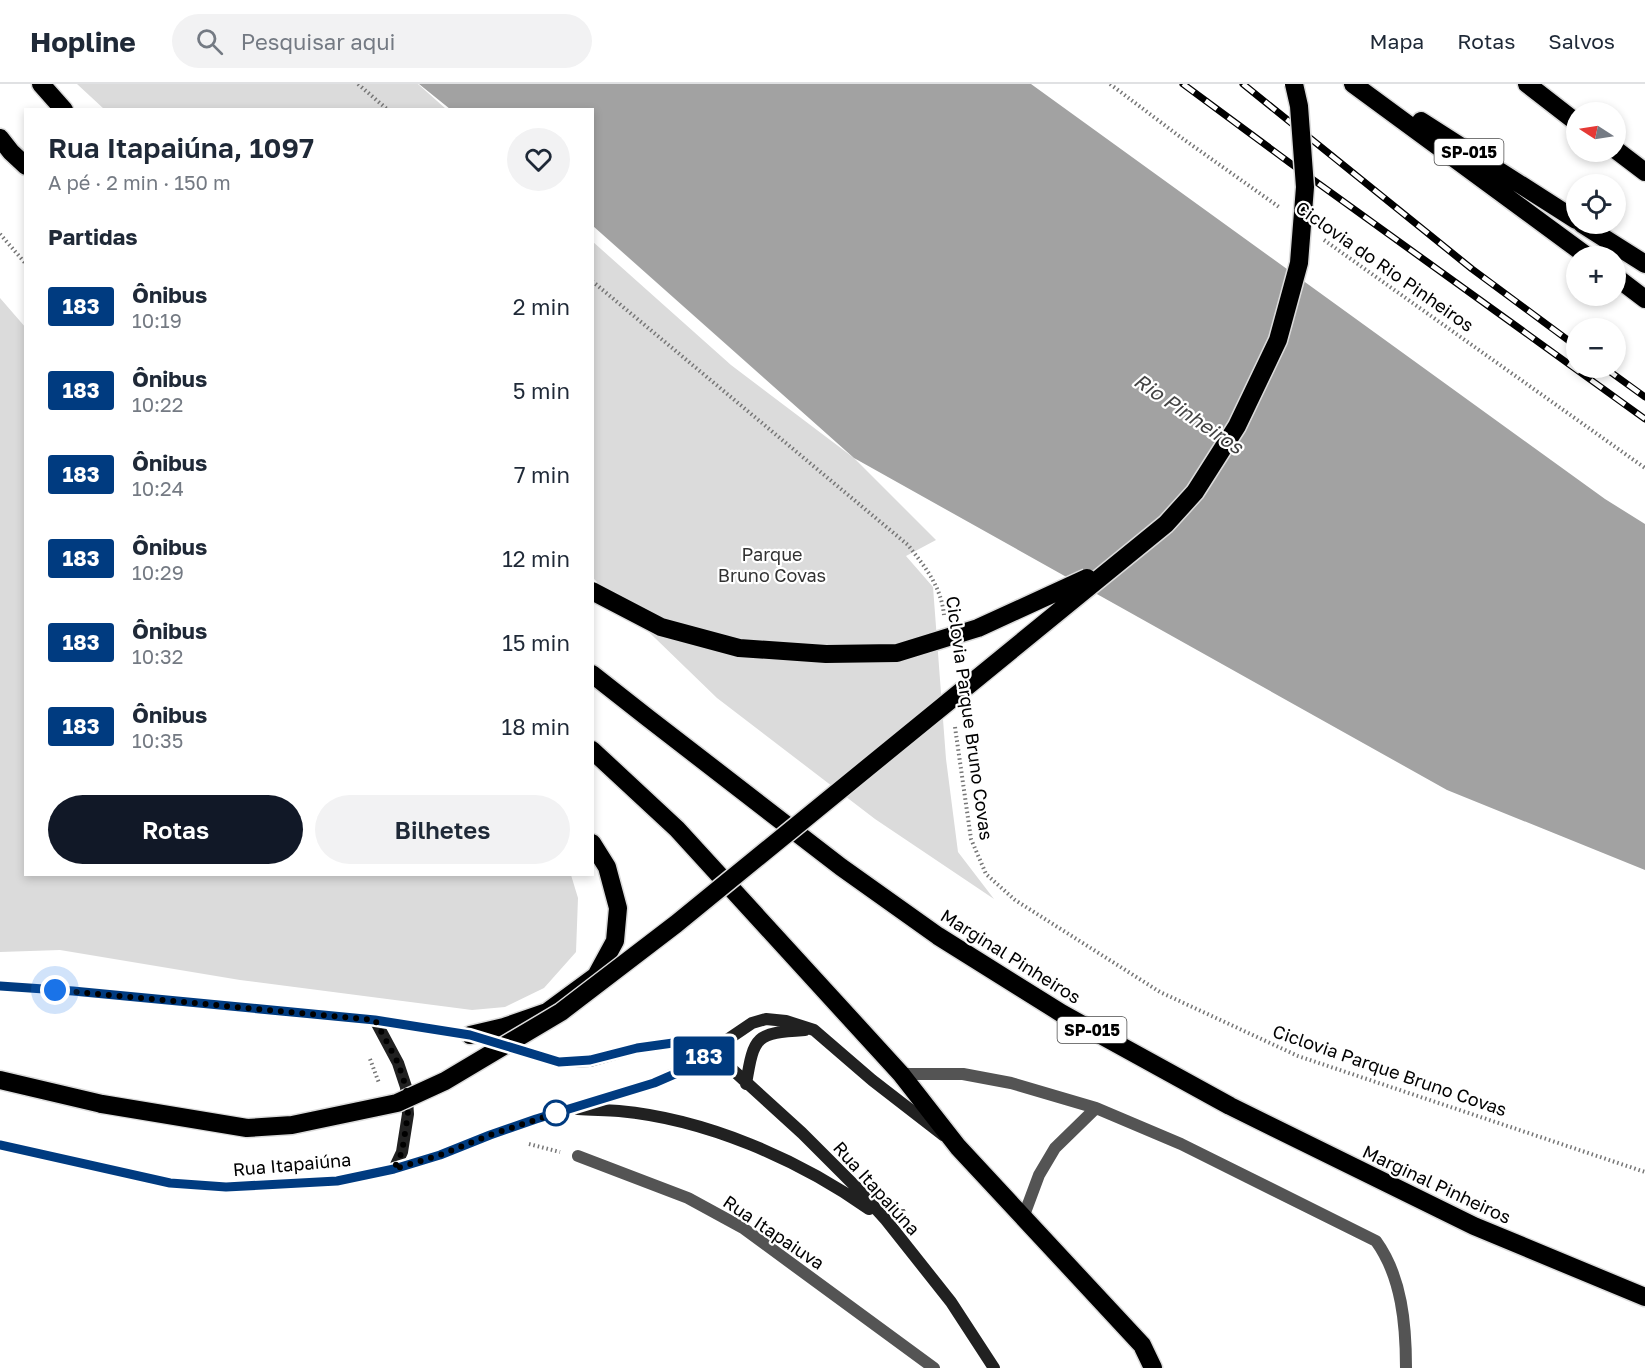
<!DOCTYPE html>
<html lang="pt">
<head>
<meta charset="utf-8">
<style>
	body { margin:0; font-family:"Golos Text",sans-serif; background:#f2f2f3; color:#1f2937; height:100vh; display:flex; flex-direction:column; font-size:22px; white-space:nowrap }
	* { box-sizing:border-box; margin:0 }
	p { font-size:20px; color:#747a83 }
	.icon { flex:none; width:33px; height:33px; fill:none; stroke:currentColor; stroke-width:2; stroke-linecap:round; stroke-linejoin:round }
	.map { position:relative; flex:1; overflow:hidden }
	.drawer { position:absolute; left:24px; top:24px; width:570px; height:768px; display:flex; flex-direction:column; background:#fff; border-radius:0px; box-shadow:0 3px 9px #0003 }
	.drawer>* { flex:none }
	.badge { padding:0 12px; border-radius:4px; font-size:21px; line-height:39px }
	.needle { width:39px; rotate:282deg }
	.fabs { position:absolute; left:1566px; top:18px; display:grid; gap:12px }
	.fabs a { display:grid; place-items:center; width:60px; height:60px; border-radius:50%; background:#fff; box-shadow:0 3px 9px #0003; font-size:30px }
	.you { position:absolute; width:30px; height:30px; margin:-15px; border:4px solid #fff; border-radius:50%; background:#1a73e8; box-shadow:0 0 0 9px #1a73e833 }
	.map>.badge { position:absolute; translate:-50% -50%; box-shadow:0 0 0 3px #fff }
	h2 { padding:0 24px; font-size:22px; line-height:54px }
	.round { display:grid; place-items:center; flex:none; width:63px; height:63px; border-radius:32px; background:#f2f2f3 }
	.overview { display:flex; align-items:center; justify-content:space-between; height:102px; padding:0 24px }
	h1 { font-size:28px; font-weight:600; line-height:45px }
	.cta { display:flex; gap:12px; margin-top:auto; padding:12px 24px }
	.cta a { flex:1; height:69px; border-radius:36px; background:#111827; color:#fff; font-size:24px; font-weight:600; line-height:69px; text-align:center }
	.cta a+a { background:#f2f2f3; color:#1f2937 }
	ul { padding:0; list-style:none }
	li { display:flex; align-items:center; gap:18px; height:84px; padding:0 24px }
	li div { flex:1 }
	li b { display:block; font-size:22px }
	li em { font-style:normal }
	li .badge { min-width:66px; font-weight:700; text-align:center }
	header { display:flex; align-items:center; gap:36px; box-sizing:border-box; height:84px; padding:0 30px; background:#fff; border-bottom:2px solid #e0e1e3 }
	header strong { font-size:28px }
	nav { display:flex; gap:33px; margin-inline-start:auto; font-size:21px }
	.search { width:420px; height:54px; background:#f2f2f3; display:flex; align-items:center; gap:15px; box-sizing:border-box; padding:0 21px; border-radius:33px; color:#747a83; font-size:22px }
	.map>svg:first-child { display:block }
	.green { fill:#dbdbdb }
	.water { fill:#a2a2a2 }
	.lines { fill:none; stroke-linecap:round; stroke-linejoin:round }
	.highway-casing { stroke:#dbdbdb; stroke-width:21 }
	.path { stroke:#767676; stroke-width:4; stroke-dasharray:1.5 3; stroke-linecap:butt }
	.lane { stroke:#545454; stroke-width:12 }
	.street { stroke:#545454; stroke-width:12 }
	.secondary { stroke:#212121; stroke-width:12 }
	.highway { stroke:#000; stroke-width:18 }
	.rail-casing { stroke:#000; stroke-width:7 }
	.rail { stroke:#fff; stroke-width:4.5; stroke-dasharray:14; stroke-linecap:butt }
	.highway-bridge-casing { stroke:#dbdbdb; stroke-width:21; stroke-linecap:butt }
	.highway-bridge { stroke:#000; stroke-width:18 }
	.line-casing { stroke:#fff; stroke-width:14 }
	.line { stroke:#003b80; stroke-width:9 }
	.walk { stroke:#000; stroke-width:6; stroke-dasharray:0 10.8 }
	.stop-dot { fill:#fff; stroke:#003b80; stroke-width:3 }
	.labels { text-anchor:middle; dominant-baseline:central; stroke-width:4.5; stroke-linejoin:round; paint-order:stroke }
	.shield { fill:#fff; stroke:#4c4c4c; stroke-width:1.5 }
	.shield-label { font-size:16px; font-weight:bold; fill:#000 }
	.street-label { font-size:18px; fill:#000; stroke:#fff }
	.park-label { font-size:18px; fill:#323232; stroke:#fff }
	.water-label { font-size:20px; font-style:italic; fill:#434343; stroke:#fff }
</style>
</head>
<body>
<header>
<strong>Hopline</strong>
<div class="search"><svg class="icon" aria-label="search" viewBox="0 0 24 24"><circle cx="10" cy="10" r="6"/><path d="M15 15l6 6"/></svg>Pesquisar aqui</div>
<nav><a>Mapa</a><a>Rotas</a><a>Salvos</a></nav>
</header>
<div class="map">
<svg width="1645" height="1284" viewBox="0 0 1645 1284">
	<rect width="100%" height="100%" fill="#fff"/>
	<path class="green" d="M77,0H418L446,25H104Z
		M592,157L731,281L854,374L936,456L906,472L933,503L946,675L958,768L994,815L875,735L717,614L593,494Z
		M0,214L26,244V790L571,791L578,814L576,868L544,904L505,923L472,926L240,896L60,866L0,868Z"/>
	<path class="water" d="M419,0H1031L1605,415L1645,440V786L1447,706L854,374L593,142L592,26L450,25Z"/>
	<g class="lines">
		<defs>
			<path id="highway" d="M41,0L64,26
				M1353,0L1587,172
				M1527,0L1576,38
				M1421,37L1576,136
				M0,54L11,68L26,82
				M1616,66L1645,88
				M1582,140L1645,180
				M1616,193L1645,215
				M592,590L648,634L841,783L938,852L1061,929L1230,1022L1474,1142L1645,1213
				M592,666L677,745L901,990L958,1063L1142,1261L1153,1284
				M470,951L504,943L547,928L596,892L615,857L618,824L607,783L592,759
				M0,996L102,1020"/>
		</defs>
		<use href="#highway" class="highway-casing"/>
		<path class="path" d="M358,0L388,26
			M1110,0L1179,52L1279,123
			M0,150L26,180
			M1324,156L1645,384
			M592,197L908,461C925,483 941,502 944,531
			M955,643L971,755L986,790L1015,816L1160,908L1298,972L1645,1088
			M370,975L379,999
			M529,1060L560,1068"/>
		<path class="lane" d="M901,990H963L1011,999L1096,1024L1181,1060L1376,1157C1402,1193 1406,1241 1406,1284
			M1023,1134L1039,1091L1055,1064L1096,1024"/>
		<path class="street" d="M578,1072L688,1114L743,1144L934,1284"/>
		<path class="secondary" d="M0,902L73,907L375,936L470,951L559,978L590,977L637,964L673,959L688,961L712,967L802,1049L858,1105L886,1136L951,1218L994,1284
			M375,936L398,979L406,1003L408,1030L402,1068L394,1085
			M746,1000C754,951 756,949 805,946
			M578,1025C591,1026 605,1026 619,1027C706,1035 798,1075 869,1125
			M0,1061L170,1099L227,1103L337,1097L394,1085L440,1071L490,1051L536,1035L654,999L684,985L752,939L766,935L786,937L814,946L872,996L943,1051"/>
		<use href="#highway" class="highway"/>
		<defs>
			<path id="rail" d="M1183,0L1290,79L1645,335
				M1243,0L1472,185L1576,262
				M1605,284L1645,313"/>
		</defs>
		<use href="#rail" class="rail-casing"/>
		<use href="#rail" class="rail"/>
		<defs>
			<path id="highway-bridge" d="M592,507L661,543L739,564L826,570L897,569L978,544L1087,494
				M102,1020L247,1044L292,1041L397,1019L445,997L561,928L676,840L1166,440L1195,408L1237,342L1278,256L1299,179L1305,103L1299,22L1294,0"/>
		</defs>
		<use href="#highway-bridge" class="highway-bridge-casing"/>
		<use href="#highway-bridge" class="highway-bridge"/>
	</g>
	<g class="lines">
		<defs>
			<path id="line" d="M0,902L73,907L375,936L470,951L559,978L590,976L637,964L673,959L688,961L712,966L684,986L654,999L536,1035L490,1051L440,1071L394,1085L337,1097L226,1103L170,1099L0,1061"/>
		</defs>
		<use href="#line" class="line-casing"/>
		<use href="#line" class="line"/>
		<path class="walk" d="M55,906L375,936L398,979L406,1003L408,1030L402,1068L394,1085L440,1071L490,1051L556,1029"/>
	</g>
	<circle class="stop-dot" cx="556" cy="1029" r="12"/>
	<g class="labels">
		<g class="shield">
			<rect x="1434.5" y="55" width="69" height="26" rx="4.5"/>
			<rect x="1057.5" y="933" width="69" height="26" rx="4.5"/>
		</g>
		<g class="shield-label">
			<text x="1469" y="68">SP-015</text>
			<text x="1092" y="946">SP-015</text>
		</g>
		<g class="street-label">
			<text transform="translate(1385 182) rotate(35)">Ciclovia do Rio Pinheiros</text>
			<text transform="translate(970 634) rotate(82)">Ciclovia Parque Bruno Covas</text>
			<text transform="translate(1011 872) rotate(32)">Marginal Pinheiros</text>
			<text transform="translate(1390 986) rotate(19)">Ciclovia Parque Bruno Covas</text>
			<text transform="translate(292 1080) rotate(-5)">Rua Itapaiúna</text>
			<text transform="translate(1437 1100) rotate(25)">Marginal Pinheiros</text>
			<text transform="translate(877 1104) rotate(48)">Rua Itapaiúna</text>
			<text transform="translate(774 1148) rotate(34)">Rua Itapaiuva</text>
		</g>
		<g class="park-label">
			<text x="772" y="470">Parque<tspan x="772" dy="21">Bruno Covas</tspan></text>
		</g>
		<g class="water-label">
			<text transform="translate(1189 329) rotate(34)">Rio Pinheiros</text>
		</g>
	</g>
</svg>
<div class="fabs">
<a><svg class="needle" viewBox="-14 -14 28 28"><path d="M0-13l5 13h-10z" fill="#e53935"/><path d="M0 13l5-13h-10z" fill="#747a83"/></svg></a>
<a><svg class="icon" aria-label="locate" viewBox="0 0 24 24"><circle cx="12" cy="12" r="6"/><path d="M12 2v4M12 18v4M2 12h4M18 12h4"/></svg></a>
<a>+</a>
<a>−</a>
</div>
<div class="you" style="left:55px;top:906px"></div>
<b class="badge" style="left:704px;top:972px;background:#003b80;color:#fff">183</b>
<section class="drawer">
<div class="overview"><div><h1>Rua Itapaiúna, 1097</h1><p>A pé · 2 min · 150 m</p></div><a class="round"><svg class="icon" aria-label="heart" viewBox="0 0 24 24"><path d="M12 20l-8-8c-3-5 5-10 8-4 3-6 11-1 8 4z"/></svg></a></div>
<h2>Partidas</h2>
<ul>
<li><span class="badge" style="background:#003b80;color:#fff">183</span><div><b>Ônibus</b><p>10:19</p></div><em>2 min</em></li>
<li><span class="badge" style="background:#003b80;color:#fff">183</span><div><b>Ônibus</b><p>10:22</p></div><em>5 min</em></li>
<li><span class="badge" style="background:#003b80;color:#fff">183</span><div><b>Ônibus</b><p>10:24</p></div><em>7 min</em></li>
<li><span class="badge" style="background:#003b80;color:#fff">183</span><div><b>Ônibus</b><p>10:29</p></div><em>12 min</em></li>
<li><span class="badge" style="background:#003b80;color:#fff">183</span><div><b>Ônibus</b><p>10:32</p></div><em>15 min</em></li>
<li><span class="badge" style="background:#003b80;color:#fff">183</span><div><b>Ônibus</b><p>10:35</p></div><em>18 min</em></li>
</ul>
<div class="cta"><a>Rotas</a><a>Bilhetes</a></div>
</section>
</div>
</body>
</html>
